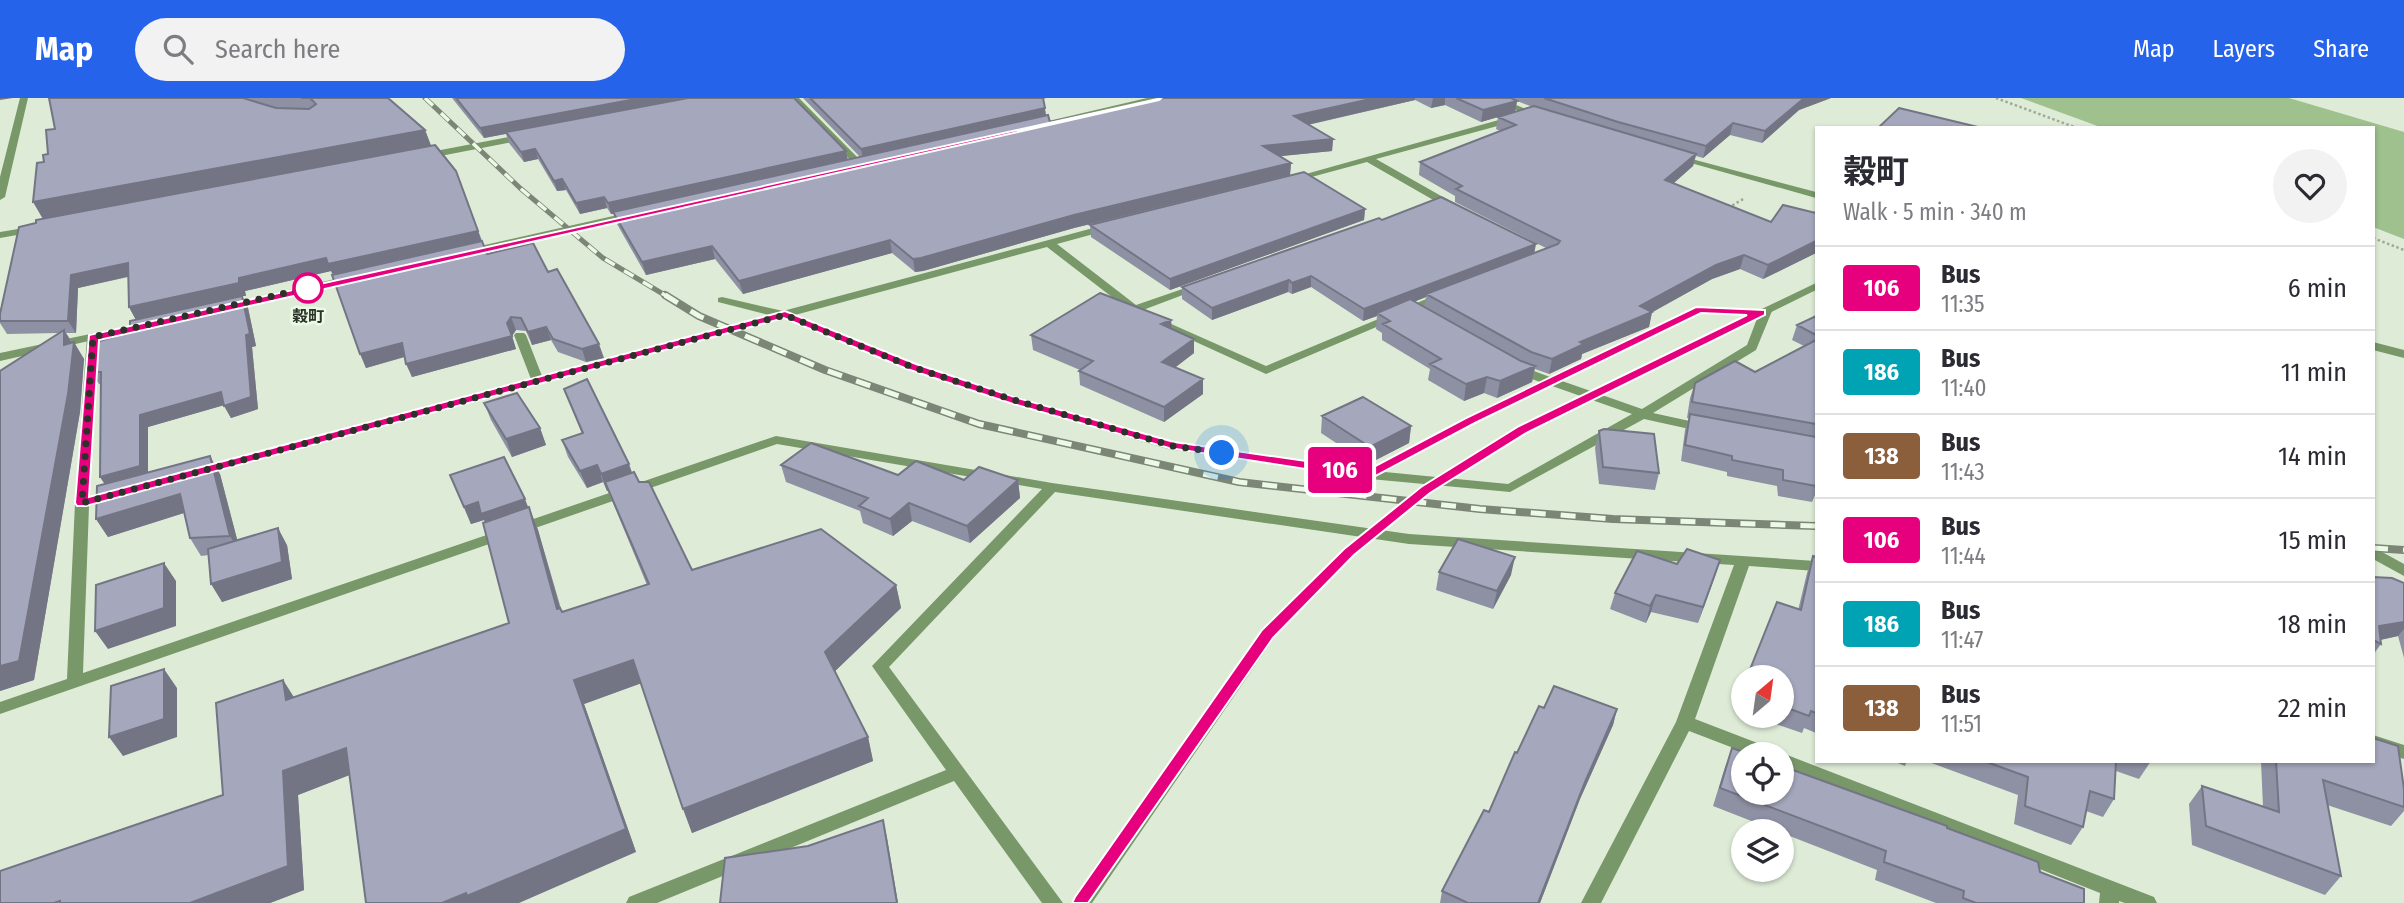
<!DOCTYPE html>
<html lang="en">
<head>
<meta charset="utf-8">
<style>
	body { margin:0; font-family:"Fira Sans Condensed","Noto Sans JP",sans-serif; background:#f2f2f3; color:#2b2b33; height:100vh; display:flex; flex-direction:column; font-size:26px; white-space:nowrap }
	* { box-sizing:border-box; margin:0 }
	p { font-size:23px; color:#7c7c81 }
	.icon { flex:none; width:38px; height:38px; fill:none; stroke:currentColor; stroke-width:2; stroke-linecap:round; stroke-linejoin:round }
	.map { position:relative; flex:1; overflow:hidden }
	.sheet { position:absolute; left:1815px; top:28px; width:560px; height:637px; display:flex; flex-direction:column; background:#fff; border-radius:0px; box-shadow:0 2px 5px #0004 }
	.sheet>* { flex:none }
	.badge { padding:0 14px; border-radius:5px; font-size:24px; line-height:46px }
	.needle { width:46px; rotate:29deg }
	.tools { position:absolute; left:1731px; top:567px; display:grid; gap:14px }
	.tools a { display:grid; place-items:center; width:63px; height:63px; border-radius:50%; background:#fff; box-shadow:0 2px 5px #0004; font-size:35px }
	.you { position:absolute; width:35px; height:35px; margin:-18px; border:5px solid #fff; border-radius:50%; background:#1a73e8; box-shadow:0 0 0 10px #1a73e833 }
	.map>.badge { position:absolute; translate:-50% -50%; box-shadow:0 0 0 4px #fff }
	.round { display:grid; place-items:center; flex:none; width:74px; height:74px; border-radius:37px; background:#f2f2f3 }
	.headline { display:flex; align-items:center; justify-content:space-between; height:119px; padding:0 28px }
	h1 { font-size:33px; font-weight:700; line-height:52px }
	ul { padding:0; list-style:none }
	li { display:flex; align-items:center; gap:21px; height:84px; padding:0 28px; border-top:2px solid #e1e1e2 }
	li div { flex:1 }
	li b { display:block; font-size:26px }
	li em { font-style:normal }
	li .badge { min-width:77px; font-weight:700; text-align:center }
	header { display:flex; align-items:center; gap:42px; box-sizing:border-box; height:98px; padding:0 35px; background:#2563eb; color:#fff }
	header strong { font-size:33px }
	nav { display:flex; gap:38px; margin-inline-start:auto; font-size:24px }
	.search { width:490px; height:63px; background:#f2f2f3; display:flex; align-items:center; gap:18px; box-sizing:border-box; padding:0 24px; border-radius:38px; color:#7c7c81; font-size:26px }
	.map>svg:first-child { display:block }
	.green { fill:#9ec18d }
	.lines { fill:none; stroke-linecap:round; stroke-linejoin:round }
	.path { stroke:#9ea998; stroke-width:2.5; stroke-dasharray:2.5 2.5; stroke-linecap:butt }
	.pedestrian { fill:#789869; fill-rule:evenodd }
	.minor { fill:#789869; fill-rule:evenodd }
	.tertiary { fill:#789869; fill-rule:evenodd }
	.rail-far1-casing { stroke:#7c8677; stroke-width:5 }
	.rail-casing { stroke:#7c8677; stroke-width:8 }
	.rail-far1 { stroke:#ebfae4; stroke-width:3.5; stroke-dasharray:11; stroke-linecap:butt }
	.rail { stroke:#ebfae4; stroke-width:5; stroke-dasharray:15; stroke-linecap:butt }
	.wall { fill:#8e90a3; fill-rule:evenodd }
	.shaded-wall { fill:#747584 }
	.building { fill:#a5a7bd; stroke:#747584; stroke-width:2 }
	.line { fill:#e6007e; stroke:#fff; stroke-width:2 }
	.walk { stroke:#2c3229; stroke-width:7; stroke-dasharray:0 12.6 }
	.stop-dot { fill:#fff; stroke:#e6007e; stroke-width:3.5 }
	.labels { text-anchor:middle; dominant-baseline:central; stroke-width:5; stroke-linejoin:round; paint-order:stroke }
	.far-stop-label { font-size:16px; font-weight:bold; fill:#2c3229; stroke:#ebfae4 }
</style>
</head>
<body>
<header>
<strong>Map</strong>
<div class="search"><svg class="icon" aria-label="search" viewBox="0 0 24 24"><circle cx="10" cy="10" r="6"/><path d="M15 15l6 6"/></svg>Search here</div>
<nav><a>Map</a><a>Layers</a><a>Share</a></nav>
</header>
<div class="map">
<svg width="2404" height="805" viewBox="0 0 2404 805">
	<rect width="100%" height="100%" fill="#deecd7"/>
	<path class="green" d="M2021,0H2289L2404,34V141L2373,129V30H2103Z"/>
	<g class="lines">
		<path class="path" d="M1996,0L2077,30
			M1728,110L1745,100
			M2373,140L2404,152"/>
		<path class="pedestrian" d="M2373,449L2404,466V478L2373,461Z"/>
		<path class="minor" d="M1513,18L1517,21L1516,23L1376,61L1457,107V111H1449L1367,64L1293,84L1288,81Z
			M525,36L528,37V41L425,61L420,58L425,55Z
			M1108,126L1112,127V131L1057,146L1136,207L1194,187L1198,186L1204,189L1143,212L1142,216H1134L1047,149L795,217L916,266L1018,299L1174,344L1368,373L1466,319L1540,284L1513,274L1511,271L1513,268H1521L1550,279L1696,209L1761,212L1766,210L1772,213L1756,252L1653,315L1708,327L1710,330L1708,333L1703,334L1644,321L1510,394L1370,381L1168,351L1010,305L908,272L783,220L203,377L198,378L191,374L193,371L531,281L514,237L516,235H524L526,237L542,278L769,217L718,204V200L722,199L783,213ZM1702,215L1758,218L1747,247L1642,311L1562,283ZM1552,288L1632,316L1508,386L1385,374L1476,325Z
			M36,128L40,129V133L0,140V134Z
			M1443,194L1449,197L1447,199L1266,276L1150,223L1156,220L1160,221L1266,268Z
			M93,235L99,239L89,399L114,393L121,397L119,400L89,408L83,575L776,338L1052,385L1409,436L1816,463V473L1749,468L1695,621L1773,651L1776,656H1749L1689,633L1601,805H1581L1676,624L1734,467L1409,446L1055,394L889,569L1063,805H1042L954,683L657,805H626L629,799L946,672L872,568L1042,391L777,346L0,616V604L67,581L75,405L87,239Z
			M2373,637L2404,647V661L2373,651Z
			M1782,655L2154,799L2157,805H2125L2119,803V805H2099L2100,795L1782,669V656H1779Z"/>
		<path class="tertiary" d="M20,0H28L5,99L0,102V79Z
			M790,0H799L862,64V68H856Z
			M1147,0H1163L1031,31L1027,28Z
			M1487,0H1499L1543,18L1536,20Z
			M1673,56L1816,94V100L1673,60Z
			M631,114L635,115V119L467,157L462,154L467,151Z
			M352,177L356,178V182L228,212L222,209L224,207Z
			M1816,185V192L1528,334L1430,395L1354,457L1274,540L1092,805H1071L1262,532L1344,451L1420,389L1518,328Z
			M147,224L153,227L151,229L0,263V255Z
			M2373,244L2404,252V260L2373,252Z"/>
		<defs>
			<path id="rail-far1" d="M425,0L520,90L603,160L668,199"/>
			<path id="rail" d="M665,197L699,218L825,272L979,326L1239,384L1480,411L1613,421L1816,428
				M2373,450L2404,452"/>
		</defs>
		<use href="#rail-far1" class="rail-far1-casing"/>
		<use href="#rail" class="rail-casing"/>
		<use href="#rail-far1" class="rail-far1"/>
		<use href="#rail" class="rail"/>
	</g>
	<path class="wall" d="M49,0H388L425,32L431,48L456,73L487,156L548,174L604,260L586,264L558,254L551,242L532,247L526,233L516,232L512,238L516,251L412,279L405,259L366,270L331,173L245,193L246,198H242L248,210L256,248L252,249L258,311L231,320L224,307L148,329V375L220,376L237,442L287,447L292,481L222,504L209,457L201,458L190,440L184,415L108,439L96,421L105,386L100,379L101,286H99L91,274L130,234L136,222L129,209L128,179L78,190L76,235H66L84,261L80,314L34,582L0,593V273L59,235L7,236L0,225V216L36,125L43,121L44,64L48,56L55,31Z
		M452,0H794L848,61L860,59L803,0H1047L1043,1L1046,17L1050,24L1164,0H1831L1799,12L1762,45L1730,37L1703,60L1696,58L1693,68L1673,86L1771,124L1816,115V155L1763,181L1740,171L1712,181L1652,214L1649,229L1582,256L1581,261L1549,276L1535,271L1532,284L1497,300L1484,295L1464,303L1428,282L1430,271L1382,242V235L1376,231L1377,218L1363,223L1311,189L1292,196L1288,194L1212,222L1182,201V189L1382,122L1535,155L1546,150L1455,104V98L1419,77L1420,64L1500,33L1496,31L1498,19L1481,24L1445,7L1431,10L1415,2L1308,27L1333,41L1332,53L1280,58L1291,65L1290,77L1074,130L923,173L915,174L892,155L743,196L715,161L646,177L617,126L614,116H611L607,110L580,116L566,92L557,93L538,61L524,64L509,45L506,36L484,40ZM1517,3L1533,9L1515,14ZM1426,199L1424,209L1414,204Z
		M1365,111L1364,122L1170,192L1091,139L1090,127Z
		M1816,218V395L1812,404L1778,398L1777,388L1727,378V374L1681,363L1685,332L1689,320H1687L1690,300L1695,285L1755,274L1804,248L1792,242L1797,227Z
		M1171,222L1172,231L1194,241V255L1175,269L1203,296L1164,324L1080,287L1079,273L1080,272L1033,252L1031,237Z
		M564,291L639,384L692,472L896,487L901,510L835,573L868,639L873,663L692,735L641,585L584,606L636,754L349,677L298,697L304,792L270,805H0L223,697L283,582L294,599L509,525L485,424L484,422L471,426L450,377L529,409L538,432L562,514L647,487L608,393H607L603,384L587,390L568,359L562,342L582,336Z
		M484,305L540,330L546,347L512,359L491,322Z
		M1322,318L1411,328L1409,345L1368,366L1321,335Z
		M1599,333L1659,375L1655,392L1599,386L1595,350Z
		M781,367L964,382H1018L1020,400L970,445L912,423L893,438L863,425L860,413L786,384Z
		M1813,458L1816,459V635L1804,630L1802,635L1752,618H1782V579L1807,475Z
		M1439,474L1511,477L1493,511L1436,492Z
		M1715,478L1698,525L1651,514L1646,525L1610,511L1615,495Z
		M2373,479L2404,485V560L2398,538L2381,542V546L2373,557Z
		M1743,590V615L1735,612Z
		M1544,610L1617,611L1613,627L1580,701L1540,805H1440L1442,793L1489,714L1517,655Z
		M1732,650L1947,730L2040,774L2084,805H1936L1875,782L1877,772L1782,735V733H1777L1713,708L1725,669Z
		M1893,663H1907L1905,668Z
		M1926,663H2151L2139,681L2116,673L2114,701L2103,719L2086,713L2083,729L2071,747L2014,726L2018,697Z
		M2261,663H2373L2404,691V713L2391,728L2327,707L2341,778L2325,797L2192,747L2189,706L2202,688L2263,709Z"/>
	<path class="shaded-wall" d="M0,0H13L0,2Z
		M641,0H695L484,40L480,30Z
		M1375,0H1415V2L1293,30L1294,18Z
		M1433,0H1445V7L1431,10Z
		M1805,0H1831L1799,12L1762,45L1765,33L1803,1Z
		M1517,3L1515,14L1481,24L1483,12Z
		M1045,10L1046,20L863,61L861,51Z
		M1733,25L1730,37L1703,60L1706,48Z
		M425,32L432,50L44,123L33,104Z
		M1333,41L1332,53L1263,60V48Z
		M535,51L538,61L524,64L521,54Z
		M846,53L848,63L611,116L608,105Z
		M1696,56L1693,68L1662,95L1665,82Z
		M1291,65L1290,77L1074,130L923,173L915,174L913,161L1074,117Z
		M562,81L566,92L557,93L554,83Z
		M604,99L607,110L580,116L576,105Z
		M1365,111L1364,122L1170,192V181Z
		M478,133L482,145L334,178L331,173L245,193L246,198H242L248,210L256,248L252,249L258,311L231,320L224,308L242,198L136,222L129,209L239,180L326,160Z
		M890,142L892,155L743,196L739,183Z
		M1816,143V155L1763,181L1768,167Z
		M1536,146L1534,157L1426,196V199L1380,217L1377,215V218L1363,223L1364,211Z
		M712,148L715,161L646,177L642,164Z
		M1744,157L1740,171L1712,181L1651,215L1652,214L1649,229L1582,256L1581,261L1549,276L1552,261L1580,244L1640,208L1716,167Z
		M128,165L135,177L78,190L76,235L68,223L71,177Z
		M1311,178V189L1292,196V185Z
		M1289,182L1288,194L1212,222V210Z
		M511,219L516,232L512,238L516,251L412,279L406,266L507,225Z
		M1171,222L1172,237L1161,226Z
		M546,229L551,242L532,247L528,234Z
		M64,232L73,247L74,244L84,261L80,314L34,582L0,593V568L64,247Z
		M1194,241V255L1163,279L1162,264Z
		M402,245L407,258L366,270L360,256Z
		M599,246L604,260L586,264L582,251Z
		M1535,268L1532,284L1497,300L1500,283Z
		M1487,279L1484,295L1464,303L1466,286Z
		M1203,281V296L1164,324V309Z
		M221,294L228,306L148,329V381L108,391L100,379L140,317Z
		M1411,328L1409,345L1368,366L1370,349Z
		M540,330L546,347L512,359L506,341Z
		M210,358L220,376L241,456L230,438Z
		M629,366L635,383L605,384L608,393H607L601,376Z
		M597,367L603,384L587,390L580,373Z
		M1018,382L1020,400L970,445L967,428Z
		M180,396L190,413L108,439L96,421Z
		M525,401L532,419L489,433L484,422L471,426L464,409L478,404Z
		M909,405L912,423L893,438L890,421Z
		M529,409L538,432L560,510L557,511Z
		M278,430L287,447L292,481L222,504L211,486Z
		M1515,459L1511,477L1493,511L1497,493Z
		M1720,462L1715,478L1698,525L1703,509Z
		M164,465L176,483V528L108,551L95,533Z
		M896,487L901,510L831,577L825,554Z
		M1656,497L1651,514L1646,525L1650,508Z
		M2404,524V531L2398,538L2374,543L2379,528Z
		M633,562L642,585L584,606L636,754L519,805H442L574,582Z
		M164,571L177,590V639L123,658L109,639Z
		M283,582L297,605L286,602Z
		M1617,611L1613,627L1580,701L1540,805H1538L1585,684Z
		M868,639L873,663L692,735L683,711Z
		M346,650L360,673L298,697L304,792L270,805H190L283,673Z
		M883,722L887,740L898,805H897Z"/>
	<path class="building" d="M49,0H243L276,10L309,11L316,6L310,0H301H388L425,32L33,104L37,65L44,64L43,57L48,56L46,32L55,31Z
		M456,0H641L480,30Z
		M688,0H794L846,53L608,105L604,99L576,105L562,81L554,83L535,51L521,54L506,34Z
		M810,0H1043L1045,10L861,51Z
		M1164,0H1375L1294,18L1333,41L1263,48L1291,65L1074,117L921,160L913,161L890,142L739,183L712,148L642,164L613,114L1048,17L1050,24Z
		M1456,0H1511L1517,3L1483,12Z
		M1544,0H1805L1803,1L1765,33L1733,25L1706,48L1618,24Z
		M1534,8L1696,56L1665,82L1771,124L1783,107L1816,115V143L1768,167L1744,157L1716,167L1640,208L1652,214L1580,244L1584,246L1552,261L1531,254L1426,196L1558,146L1560,143L1456,91L1462,88L1420,64L1516,27L1498,19Z
		M1899,10L1982,30H1878Z
		M435,47L456,73L478,133L328,166L326,160L239,180V185L129,209L128,165L71,177L68,223H0V216L19,129L36,125V122Z
		M1304,74L1365,111L1170,181L1090,127Z
		M1441,99L1536,146L1364,211L1311,178L1292,185L1289,182L1212,210L1182,189L1379,120L1382,122Z
		M482,143L487,156L533,145L548,174L557,171L599,246L582,251L553,241L546,229L528,234L521,220L511,219L507,225L512,238L406,266L402,245L360,256L332,177Z
		M1100,195L1171,222L1161,226L1194,241L1162,264L1203,281L1164,309L1079,273L1093,263L1031,237Z
		M242,198L250,236L246,237L251,299L224,308L221,294L140,317V368L100,379L101,274H91L93,245L130,234V223Z
		M1410,201L1521,263L1535,268L1500,283L1487,279L1466,286L1430,266L1441,261L1383,226L1390,223L1377,215Z
		M1816,218V237L1797,227Z
		M64,232V247L74,244L68,296L19,563L0,568V273Z
		M1816,242V326L1692,304L1695,285L1735,263L1755,274Z
		M587,281L629,366L601,376L597,367L580,373L562,342L583,335L564,291Z
		M517,295L540,330L506,341L484,305Z
		M1363,299L1411,328L1370,349L1322,318Z
		M1690,316L1816,339V388L1783,382V372L1732,362V358L1685,347Z
		M1604,331L1654,336L1659,375L1603,369L1599,333Z
		M811,345L898,377L916,363L964,382L979,369L1018,382L967,428L909,405L890,421L859,408L868,400L781,367Z
		M210,358L230,438L190,440L180,396L96,421L97,388Z
		M504,359L525,401L481,416L478,404L464,409L450,377Z
		M634,374L639,384H649L692,472L821,431L896,487L825,554L868,639L683,711L633,562L574,582L626,731L467,798L466,795L442,805H366L346,650L283,673L288,768L190,805H60V803L54,805H0V773L223,697L216,605L283,582L286,602L509,525L483,425L529,409L557,511L560,510L562,514L649,486L605,384Z
		M278,430L282,464L211,486L208,451Z
		M1458,441L1515,459L1497,493L1439,474Z
		M1687,451L1720,462L1703,509L1656,497L1650,508L1615,495L1637,453L1677,466Z
		M1813,458L1816,459V615L1811,613L1809,618L1782,608V579H1747L1777,504L1801,512Z
		M164,465V510L95,533L96,487Z
		M2373,479L2392,480L2404,485V524L2379,528L2381,546L2373,542Z
		M164,571V621L109,639L111,588Z
		M1554,588L1617,611L1585,684L1538,805H1468L1442,793L1484,712L1489,714L1515,654L1517,655L1539,608L1544,610Z
		M2373,640L2398,648L2404,691V709L2323,682L2341,778L2206,728L2202,688L2279,714L2276,663H2373Z
		M1732,650L1749,656H1743V695H1782V668L1947,728V730L2038,764L2040,774L2084,791V805H1976L1963,800L1964,793L1884,764L1886,753L1720,690Z
		M1984,663H2116L2114,701L2090,693L2083,729L2025,708L2028,679Z
		M883,722L897,805H720L725,760L808,748Z"/>
	<path class="line" d="M1159,2L99,242L89,399L785,213L916,266L1018,300L1174,344L1368,372L1466,320L1696,209L1765,212V217L1528,334L1430,395L1354,457L1273,540L1088,805H1072L1075,799L1262,532L1344,451L1421,389L1519,328L1747,217L1701,215L1475,325L1370,381L1169,350L1010,305L907,271L784,220L86,408H77L75,405L89,237L1162,0Z"/>
	<g class="lines">
		<path class="walk" d="M308,190L93,239L82,405L785,217L912,269L1014,302L1173,348L1222,355"/>
	</g>
	<circle class="stop-dot" cx="308" cy="190" r="14"/>
	<g class="labels">
		<g class="far-stop-label">
			<text x="308" y="218">穀町</text>
		</g>
	</g>
</svg>
<div class="tools">
<a><svg class="needle" viewBox="-14 -14 28 28"><path d="M0-13l5 13h-10z" fill="#e53935"/><path d="M0 13l5-13h-10z" fill="#7c7c81"/></svg></a>
<a><svg class="icon" aria-label="locate" viewBox="0 0 24 24"><circle cx="12" cy="12" r="6"/><path d="M12 2v4M12 18v4M2 12h4M18 12h4"/></svg></a>
<a><svg class="icon" aria-label="layers" viewBox="0 0 24 24"><path d="M12 4l9 5-9 5-9-5zM3 14l9 5 9-5"/></svg></a>
</div>
<div class="you" style="left:1222px;top:355px"></div>
<b class="badge" style="left:1340px;top:372px;background:#e6007e;color:#fff">106</b>
<section class="sheet">
<div class="headline"><div><h1>穀町</h1><p>Walk · 5 min · 340 m</p></div><a class="round"><svg class="icon" aria-label="heart" viewBox="0 0 24 24"><path d="M12 20l-8-8c-3-5 5-10 8-4 3-6 11-1 8 4z"/></svg></a></div>
<ul>
<li><span class="badge" style="background:#e6007e;color:#fff">106</span><div><b>Bus</b><p>11:35</p></div><em>6 min</em></li>
<li><span class="badge" style="background:#00a3b4;color:#fff">186</span><div><b>Bus</b><p>11:40</p></div><em>11 min</em></li>
<li><span class="badge" style="background:#8b5e3c;color:#fff">138</span><div><b>Bus</b><p>11:43</p></div><em>14 min</em></li>
<li><span class="badge" style="background:#e6007e;color:#fff">106</span><div><b>Bus</b><p>11:44</p></div><em>15 min</em></li>
<li><span class="badge" style="background:#00a3b4;color:#fff">186</span><div><b>Bus</b><p>11:47</p></div><em>18 min</em></li>
<li><span class="badge" style="background:#8b5e3c;color:#fff">138</span><div><b>Bus</b><p>11:51</p></div><em>22 min</em></li>
</ul>
</section>
</div>
</body>
</html>
